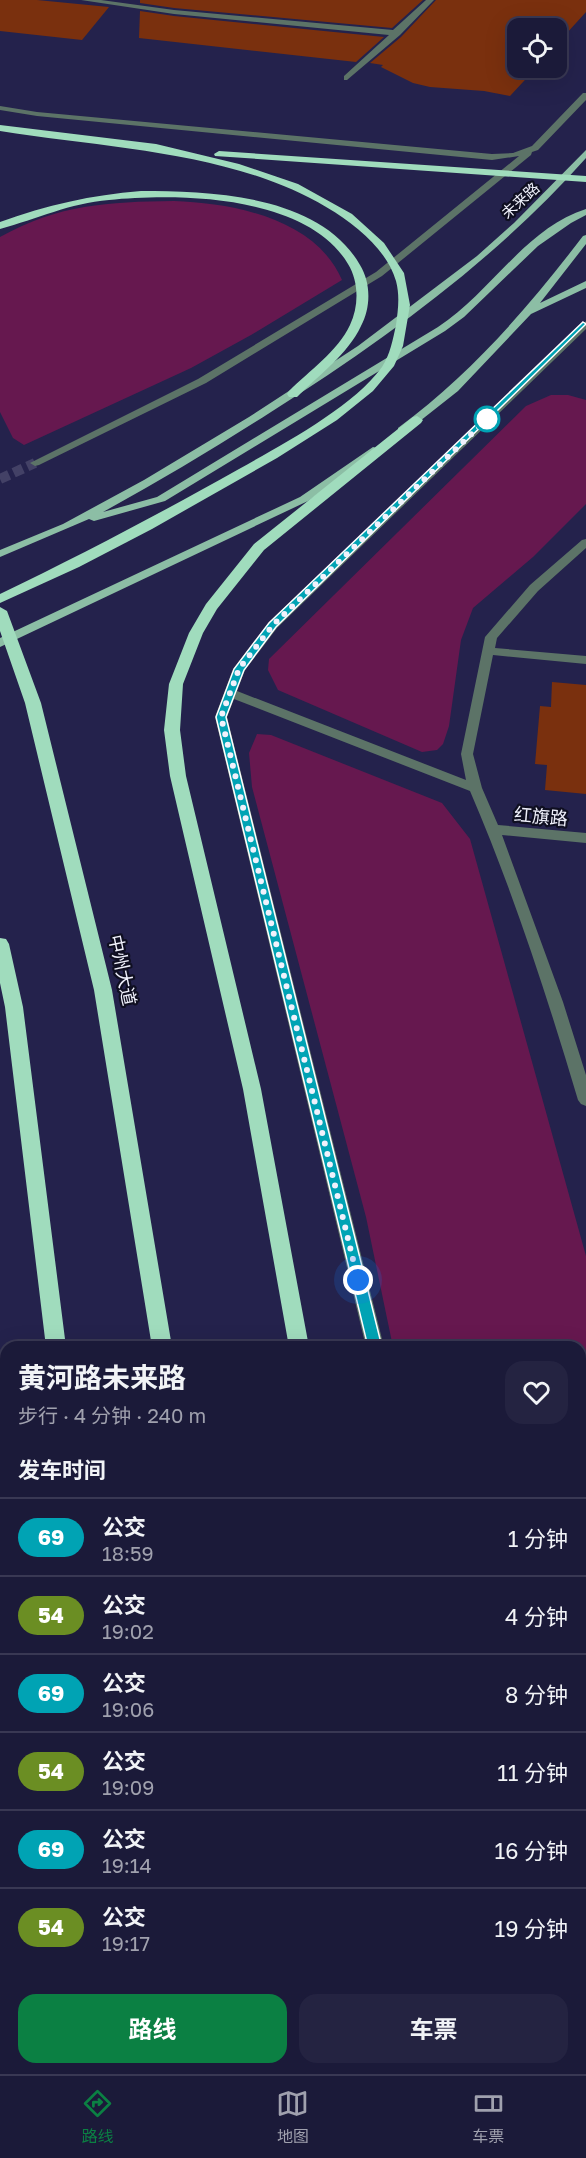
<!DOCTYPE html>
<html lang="zh">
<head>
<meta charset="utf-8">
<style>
	body { margin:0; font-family:"Golos Text","Noto Sans SC",sans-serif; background:#242341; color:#f1f3f6; height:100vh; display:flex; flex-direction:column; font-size:22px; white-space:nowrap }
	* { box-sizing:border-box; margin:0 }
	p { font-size:20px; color:#a0a1ae }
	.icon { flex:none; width:33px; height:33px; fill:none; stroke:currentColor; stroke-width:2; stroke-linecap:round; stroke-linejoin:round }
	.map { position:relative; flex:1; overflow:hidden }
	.drawer { position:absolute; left:0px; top:1341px; width:586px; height:734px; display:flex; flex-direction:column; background:#1b1a39; border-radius:18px 18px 0 0; box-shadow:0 6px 24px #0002,0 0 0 2px #393853 }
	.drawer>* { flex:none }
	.badge { padding:0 12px; border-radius:20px; font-size:21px; line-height:39px }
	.controls { position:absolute; left:507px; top:18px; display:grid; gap:12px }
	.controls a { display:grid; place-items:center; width:60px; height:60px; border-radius:12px; background:#1b1a39; box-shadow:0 6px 24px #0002,0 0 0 2px #393853; font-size:30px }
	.you { position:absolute; width:30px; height:30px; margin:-15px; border:4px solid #fff; border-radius:50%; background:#1a73e8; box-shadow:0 0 0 9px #1a73e833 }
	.map>.badge { position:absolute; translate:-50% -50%; box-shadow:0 0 0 3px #fff }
	h2 { padding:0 18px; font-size:22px; line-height:54px }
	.round { display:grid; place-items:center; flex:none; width:63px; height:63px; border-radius:18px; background:#242341 }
	.head { display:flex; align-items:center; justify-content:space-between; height:102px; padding:0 18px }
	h1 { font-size:28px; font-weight:700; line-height:45px }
	.button { display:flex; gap:12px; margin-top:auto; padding:12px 18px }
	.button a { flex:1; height:69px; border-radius:18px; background:#0b8043; color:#fff; font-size:24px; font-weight:700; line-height:69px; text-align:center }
	.button a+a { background:#242341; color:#f1f3f6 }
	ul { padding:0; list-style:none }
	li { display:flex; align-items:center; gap:18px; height:78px; padding:0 18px; border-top:2px solid #393853 }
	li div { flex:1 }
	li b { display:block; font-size:22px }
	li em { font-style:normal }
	li .badge { min-width:66px; font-weight:700; text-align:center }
	.tab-bar { display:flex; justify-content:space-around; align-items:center; height:84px; border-top:2px solid #393853; background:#1b1a39; font-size:16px; color:#a0a1ae }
	.tab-bar a { display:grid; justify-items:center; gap:3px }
	.tab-bar .on { color:#0b8043 }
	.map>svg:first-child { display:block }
	.green { fill:#66184f }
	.building { fill:#7a300e }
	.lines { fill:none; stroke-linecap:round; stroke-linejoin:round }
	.minor-tunnel { stroke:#434166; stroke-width:10; stroke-dasharray:10 5; stroke-linecap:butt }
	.minor { fill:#5c7367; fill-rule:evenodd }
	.major { fill:#8cbea5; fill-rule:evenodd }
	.highway { fill:#a0dcbd; fill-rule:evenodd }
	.line { fill:#00a3b4; stroke:#fff; stroke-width:1.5 }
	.walk { stroke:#f0f1fc; stroke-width:6; stroke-dasharray:0 10.8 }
	.stop-dot { fill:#fff; stroke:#00a3b4; stroke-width:3 }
	.labels { text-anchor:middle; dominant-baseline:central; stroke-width:4.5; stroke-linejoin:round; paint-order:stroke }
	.far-street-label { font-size:15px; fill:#f0f1fc; stroke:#0f0f21 }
	.street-label { font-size:18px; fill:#f0f1fc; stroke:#0f0f21 }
</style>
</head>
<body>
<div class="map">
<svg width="586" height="2074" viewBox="0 0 586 2074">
	<rect width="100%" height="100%" fill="#24224c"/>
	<path class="green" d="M174,201C234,203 316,219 342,280L251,335L191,368L24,445L13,438L0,412V237C60,204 107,202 174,201Z
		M551,395H568L586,400V504L533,557L473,608L461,640L449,726L443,744L437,750L422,752L278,690L268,670L269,659L526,406Z
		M257,734L271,735L442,803L470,839L586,1256V2074H545L544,2069L580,2068V1347H393L366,1217L252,787L249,753Z
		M0,1431L6,1532V2068L30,2069V2074H0Z"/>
	<path class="building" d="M0,0H37L109,7L82,40L0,31Z
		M140,0H423L392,28L174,8L140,3Z
		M436,0H586V12L556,45V28H518V68H536L510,96L484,91L430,87L413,83L381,67L383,65L370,63L401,37Z
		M140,11L174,16L384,37L356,62L139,38Z
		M552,682L586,685V794L545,790L547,765L535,764L540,706L551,707Z"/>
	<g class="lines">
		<path class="minor-tunnel" d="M0,479L35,463"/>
		<path class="minor" d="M81,0H101L174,10L393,30L426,0H434L400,35L347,80H344V76L389,35L174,14Z
			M583,93H586V100L538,150L532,152L531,155L382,276L206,383L39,465L35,466L30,463L198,379L376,272L519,156L492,160L37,116L0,110V106L37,112L492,154L513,153L532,146Z
			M586,321V329L277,628L245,670L237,691L466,780L461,754L485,637L530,585L582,540L586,539V548L538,591L497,638L495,648L586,656V664L493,655L473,754L482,788L498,825L586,833V843L502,835L563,1002L586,1075V1106L581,1104L578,1100C547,996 513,891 470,791L234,699L227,717L384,1347H366L215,717L233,669L269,622Z
			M490,2068H512L513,2074H491Z"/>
		<path class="major" d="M586,150V158C495,260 386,339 271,412C216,447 160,481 103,512L157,497L438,327C491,293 524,229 586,209V215L571,223L538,246L464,317L445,331L165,501L94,521L89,519L0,557V550L63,524L144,480L249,417L358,346L477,256L514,223Z
			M586,235V244L540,303L586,281V288L531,314L458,391L406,432H398V428C471,374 528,308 583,236Z
			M373,447L377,448V452L308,501L0,647V638L300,497Z"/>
		<path class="highway" d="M0,125L156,144L239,164L298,184L352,214L384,243L404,273L410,305L403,346L394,366L373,391L337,420L277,458L152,529L79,567L0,603V594C83,554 159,514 239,469C283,444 352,408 382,367C390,355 393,339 396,325C398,310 400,296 396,281C381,230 308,193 260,177C176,149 87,145 0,131Z
			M219,151L586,176V182L215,156L214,154Z
			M141,191C212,191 320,195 360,265C371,283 371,307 361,326C348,354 319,375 297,397H289L287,394L289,391C309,371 338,351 350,325C359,306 359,282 348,264C307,195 180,193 109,200C70,203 37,219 0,229V222C47,205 91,195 141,191Z
			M417,416L423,420L421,423L264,550L217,609L203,633L183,684L180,730L186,776L261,1089L309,1347H289L243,1089L170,776L164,730L169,684L189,633L206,604L254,544L413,417Z
			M0,607L7,611L41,703L112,990L172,1347H152L94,990L25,703L0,631Z
			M0,938L6,939L9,944L23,1007L66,1347H46L5,1007L0,983Z
			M96,2068H123L124,2074H96Z
			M238,2068H266V2074H238Z
			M409,2068H436L437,2074H409Z"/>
	</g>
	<path class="line" d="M583,322L586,324L276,627L244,670L226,717L382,1347L380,1351L375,1353L370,1351L368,1347L216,717L234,669L269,623Z"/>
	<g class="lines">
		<path class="walk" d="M358,1280L221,717L239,669L273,625L487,419"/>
	</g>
	<circle class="stop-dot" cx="487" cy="419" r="12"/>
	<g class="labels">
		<g class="far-street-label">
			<text transform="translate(520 200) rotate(-42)">未来路</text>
		</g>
		<g class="street-label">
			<text transform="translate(541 816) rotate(5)">红旗路</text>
			<text transform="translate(123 970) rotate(78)">中州大道</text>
		</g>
	</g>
</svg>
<div class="controls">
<a><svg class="icon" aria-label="locate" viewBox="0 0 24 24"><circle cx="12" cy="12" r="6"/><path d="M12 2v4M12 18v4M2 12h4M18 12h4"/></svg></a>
</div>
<div class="you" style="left:358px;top:1280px"></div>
<section class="drawer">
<div class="head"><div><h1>黄河路未来路</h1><p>步行 · 4 分钟 · 240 m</p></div><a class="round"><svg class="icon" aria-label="heart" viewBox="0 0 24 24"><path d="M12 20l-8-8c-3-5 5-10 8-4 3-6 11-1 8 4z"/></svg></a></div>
<h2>发车时间</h2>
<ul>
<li><span class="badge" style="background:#00a3b4;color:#fff">69</span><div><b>公交</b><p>18:59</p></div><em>1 分钟</em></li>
<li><span class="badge" style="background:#6b8e23;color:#fff">54</span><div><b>公交</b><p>19:02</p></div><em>4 分钟</em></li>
<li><span class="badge" style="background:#00a3b4;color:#fff">69</span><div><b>公交</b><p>19:06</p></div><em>8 分钟</em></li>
<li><span class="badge" style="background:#6b8e23;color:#fff">54</span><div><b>公交</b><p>19:09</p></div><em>11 分钟</em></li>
<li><span class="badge" style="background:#00a3b4;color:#fff">69</span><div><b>公交</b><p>19:14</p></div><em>16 分钟</em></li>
<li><span class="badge" style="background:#6b8e23;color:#fff">54</span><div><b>公交</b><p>19:17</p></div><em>19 分钟</em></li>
</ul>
<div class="button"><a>路线</a><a>车票</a></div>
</section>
</div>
<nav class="tab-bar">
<a class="on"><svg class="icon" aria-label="directions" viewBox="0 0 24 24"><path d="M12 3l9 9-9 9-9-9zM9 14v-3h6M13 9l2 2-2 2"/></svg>路线</a>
<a><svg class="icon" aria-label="map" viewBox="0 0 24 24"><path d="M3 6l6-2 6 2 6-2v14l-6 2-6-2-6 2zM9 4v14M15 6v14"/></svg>地图</a>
<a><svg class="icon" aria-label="tickets" viewBox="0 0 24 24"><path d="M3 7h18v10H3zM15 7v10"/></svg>车票</a>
</nav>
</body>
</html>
